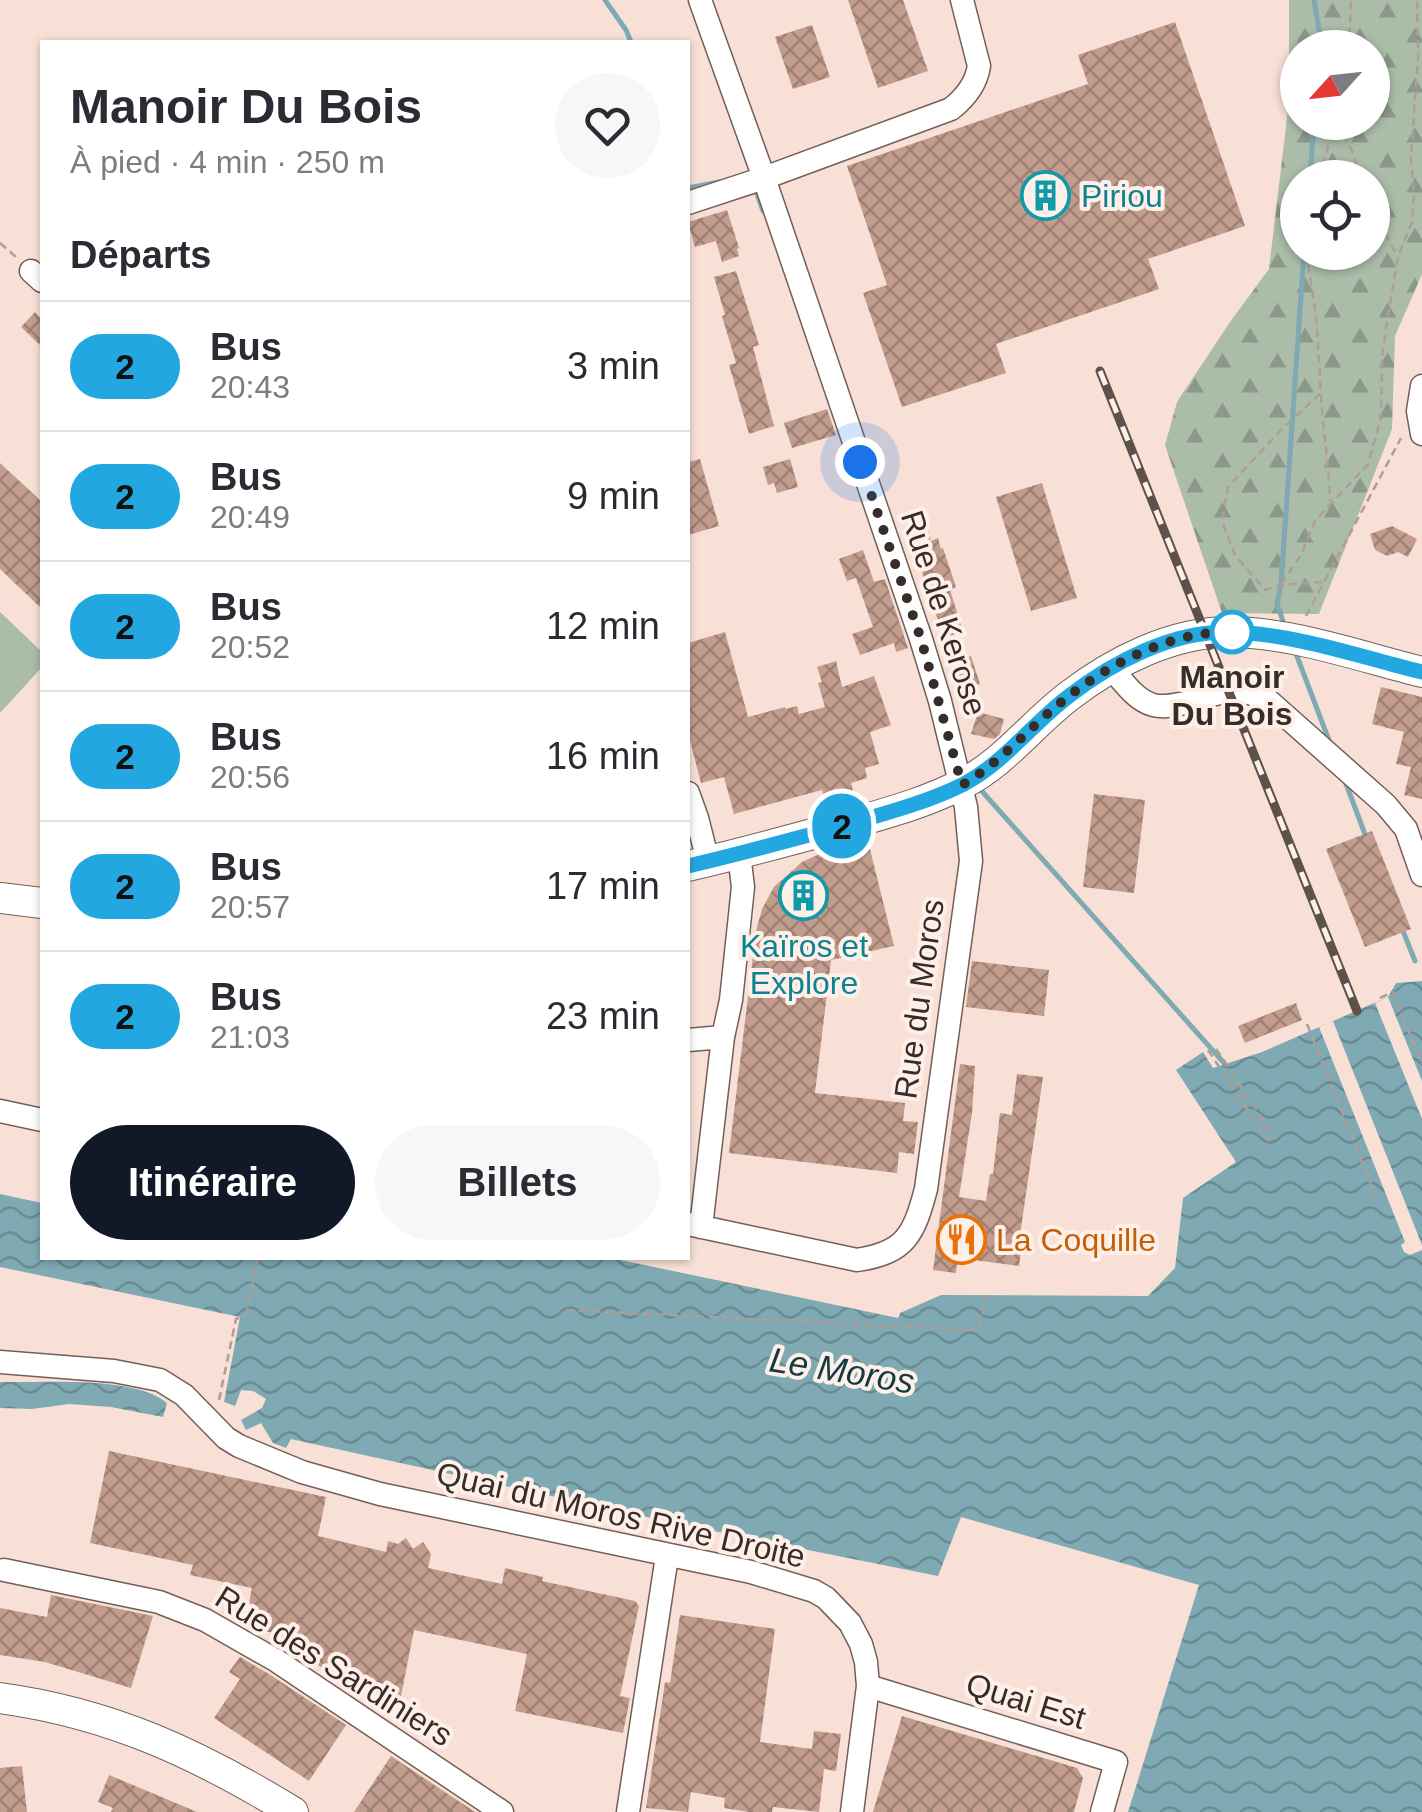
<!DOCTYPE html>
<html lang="fr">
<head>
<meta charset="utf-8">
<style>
	body { margin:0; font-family:Helvetica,sans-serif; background:#f7f7f7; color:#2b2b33; height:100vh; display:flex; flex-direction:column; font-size:38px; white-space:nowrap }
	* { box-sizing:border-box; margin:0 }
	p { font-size:32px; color:#7c7c81 }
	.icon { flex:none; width:55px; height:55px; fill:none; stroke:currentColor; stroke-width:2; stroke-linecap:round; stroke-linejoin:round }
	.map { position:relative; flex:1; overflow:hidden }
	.panel { position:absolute; left:40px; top:40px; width:650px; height:1220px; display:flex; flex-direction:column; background:#fff; border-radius:0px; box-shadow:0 2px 8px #0004 }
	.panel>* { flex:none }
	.badge { padding:0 20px; border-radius:32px; font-size:35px; line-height:65px }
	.needle { width:65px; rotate:243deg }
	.tools { position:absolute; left:1280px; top:30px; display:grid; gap:20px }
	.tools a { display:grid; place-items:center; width:110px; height:110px; border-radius:50%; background:#fff; box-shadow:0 2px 8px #0004; font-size:50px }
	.you { position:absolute; width:50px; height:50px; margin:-25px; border:8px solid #fff; border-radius:50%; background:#1a73e8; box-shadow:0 0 0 15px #1a73e833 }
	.map>.badge { position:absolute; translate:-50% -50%; box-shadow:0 0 0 5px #fff }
	h2 { padding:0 30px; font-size:38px; line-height:90px }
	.round { display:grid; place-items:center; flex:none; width:105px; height:105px; border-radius:52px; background:#f7f7f7 }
	.summary { display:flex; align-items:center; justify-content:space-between; height:170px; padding:0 30px }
	h1 { font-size:48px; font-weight:700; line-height:75px }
	.primary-button { display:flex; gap:20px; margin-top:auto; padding:20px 30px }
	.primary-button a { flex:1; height:115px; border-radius:60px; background:#111827; color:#fff; font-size:40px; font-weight:700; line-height:115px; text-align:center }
	.primary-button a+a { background:#f7f7f7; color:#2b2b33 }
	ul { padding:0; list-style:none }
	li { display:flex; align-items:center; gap:30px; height:130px; padding:0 30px; border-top:2px solid #e1e1e2 }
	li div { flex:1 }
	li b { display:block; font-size:38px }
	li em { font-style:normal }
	li .badge { min-width:110px; font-weight:700; text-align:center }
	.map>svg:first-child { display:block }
	.forest { fill:url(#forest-firs); fill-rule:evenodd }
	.garden { fill:#abbca9 }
	.water { fill:url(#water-waves) }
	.pier { fill:#f8e0d6 }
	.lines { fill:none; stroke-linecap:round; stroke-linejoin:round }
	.stream { stroke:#7faab4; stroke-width:5 }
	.building { fill:url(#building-cross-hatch) }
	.minor-casing { stroke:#735f57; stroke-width:25 }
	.major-casing { stroke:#735f57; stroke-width:32 }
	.path { stroke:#b09d95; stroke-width:2.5; stroke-dasharray:8 5; stroke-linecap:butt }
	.minor { stroke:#fff; stroke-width:22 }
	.major { stroke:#fff; stroke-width:30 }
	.rail-casing { stroke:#5d514c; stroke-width:9 }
	.rail { stroke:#feefe9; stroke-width:5; stroke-dasharray:15; stroke-linecap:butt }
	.line-casing { stroke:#fff; stroke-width:22 }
	.line { stroke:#23a7e0; stroke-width:15 }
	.walk { stroke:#362d29; stroke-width:10; stroke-dasharray:0 18 }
	.stop-dot { fill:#fff; stroke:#23a7e0; stroke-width:5 }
	.labels { text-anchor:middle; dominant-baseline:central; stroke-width:8; stroke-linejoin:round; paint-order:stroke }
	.culture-label { font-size:32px; fill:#0d838f; stroke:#feefe9; text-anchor:start }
	.street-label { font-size:32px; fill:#362d29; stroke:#feefe9 }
	.stop-label { font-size:32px; font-weight:bold; fill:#362d29; stroke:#feefe9 }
	.food-label { font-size:32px; fill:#c56008; stroke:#feefe9; text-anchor:start }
	.water-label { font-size:35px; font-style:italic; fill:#133b44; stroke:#feefe9 }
</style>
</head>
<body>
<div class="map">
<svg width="1422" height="1812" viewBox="0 0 1422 1812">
	<defs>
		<pattern id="forest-firs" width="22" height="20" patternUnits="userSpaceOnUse" patternTransform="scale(2.5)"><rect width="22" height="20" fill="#abbca9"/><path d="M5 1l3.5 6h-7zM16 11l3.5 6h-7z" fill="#8c998a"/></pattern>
		<pattern id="water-waves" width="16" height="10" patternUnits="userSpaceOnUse" patternTransform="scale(2.5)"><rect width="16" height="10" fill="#7faab4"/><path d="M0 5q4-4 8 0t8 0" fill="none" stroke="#698b92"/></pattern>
		<pattern id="building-cross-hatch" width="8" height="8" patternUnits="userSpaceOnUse" patternTransform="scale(2.5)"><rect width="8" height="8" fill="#c29d8e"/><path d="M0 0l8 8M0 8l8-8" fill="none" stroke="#9e8074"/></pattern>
	</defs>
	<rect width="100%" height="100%" fill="#f8e0d6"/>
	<path class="forest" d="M1289,0H1422V274L1395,336L1392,429L1319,614L1222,613L1165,445L1177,402L1230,322L1269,269L1289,101ZM1298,48H1372V122H1298ZM1298,178H1372V252H1298Z"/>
	<path class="garden" d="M0,612L42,652V667L0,713Z"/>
	<path class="water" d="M1422,981V1812H1128L1199,1585L961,1517L938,1576L674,1523L291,1439L286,1448L273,1443L261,1423L246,1430L241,1420L262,1408L266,1399L253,1391L241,1390L235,1406L224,1402L240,1317L0,1267V1194L42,1203V1258H611L898,1318L900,1313L941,1295L1148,1296L1175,1268L1183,1198L1236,1162L1176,1070L1203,1052L1213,1068L1262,1052L1388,997L1396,983Z
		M0,1382C43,1383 134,1375 167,1403L163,1417L111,1407L69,1404L32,1409L0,1408Z"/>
	<path class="pier" d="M1388,997L1422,1081V1119L1375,1003Z
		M1333,1021L1422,1245V1250L1410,1255L1404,1252L1401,1245L1405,1242L1319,1027Z"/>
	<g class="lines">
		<path class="stream" d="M605,0L626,30L631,42
			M1314,0L1320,35L1319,48
			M1310,178L1314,122
			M688,188L719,182
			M755,188L763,211
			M1285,627L1277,604L1281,584L1304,252
			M1295,651L1330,743
			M1345,781L1366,837
			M980,789L1224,1063
			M1401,926L1415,961"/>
	</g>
	<path class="building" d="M848,0H903L928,71L878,88Z
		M1175,22L1245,226L1148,259L1159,289L996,344L1006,373L902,407L863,293L887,285L847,166L1088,84L1078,55Z
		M812,25L830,77L793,89L775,37Z
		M727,210L739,248L737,249L739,256L722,262L716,241L695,247L688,222Z
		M736,271L759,345L753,347L774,426L749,434L729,365L736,363L722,316L725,315L714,277Z
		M35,312L42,320V347L21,327Z
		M827,409L836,435L792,448L784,423Z
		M700,459L719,526L688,535V462Z
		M790,459L798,487L777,493L774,483L768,485L763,467Z
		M0,463L42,502V609L0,569Z
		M1042,483L1077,598L1031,611L996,497Z
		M1392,526L1417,539L1408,557L1398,552L1387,556L1375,550L1370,534Z
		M928,531L931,541L938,538L941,549L943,548L956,587L950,590L963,631L944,638L910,536Z
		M863,550L874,582L885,579L908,648L896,652L894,643L860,655L852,634L873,627L856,578L847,581L839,559Z
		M725,632L748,717L785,707L786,709L797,706L799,714L825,707L818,683L822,682L817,667L836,661L842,687L874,676L891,725L870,732L879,764L865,768L867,778L851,783L856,802L828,810L822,790L734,814L724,777L701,783L688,733V643Z
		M971,656L980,684L960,690L951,663Z
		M1381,687L1422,697V799L1404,795L1411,767L1396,764L1404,732L1372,724Z
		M978,712L1004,719L1000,734L994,739L971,734Z
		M1094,794L1145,800L1134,893L1083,887Z
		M1372,831L1411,929L1365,947L1326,849Z
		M868,841L894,946L831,960L815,1093L905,1103L903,1121L918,1122L914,1154L899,1152L897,1173L729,1153L756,931L762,909L774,887L802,862L826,851Z
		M972,961L1049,970L1044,1016L966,1007Z
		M1296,1003L1302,1020L1245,1043L1238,1026Z
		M960,1064L975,1066L972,1113L959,1197L986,1201L990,1174H993L1000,1113L1012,1115L1017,1074L1043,1077L1019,1242L1022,1243L1019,1266L958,1258L956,1273L933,1270Z
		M109,1451L326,1497L318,1536L386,1552L388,1541L398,1544L406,1538L413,1549L423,1542L431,1554L428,1568L502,1584L505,1568L543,1577L542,1581L635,1601L639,1606L620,1696L630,1698L623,1733L515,1711L527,1654L414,1630L401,1696L340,1681L311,1660L312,1656L275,1633L258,1630L261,1611L248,1608L252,1588L190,1575L193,1565L90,1543Z
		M51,1595L153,1616L131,1688L45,1662L0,1655V1608L47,1617Z
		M680,1615L775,1629L760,1742L812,1749L814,1731L841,1734L836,1771L824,1769L819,1812L773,1807L772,1812H749L724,1808L725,1798L691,1792L688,1812L646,1808L665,1682L670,1683Z
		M240,1657L269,1674L346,1725L309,1781L214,1718L240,1679L229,1672Z
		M902,1716L1077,1768L1083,1778L1074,1812H873Z
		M391,1756L475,1812H354Z
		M22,1766L27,1812H0V1768Z
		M109,1775L152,1793L197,1812H111L113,1808L98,1802Z"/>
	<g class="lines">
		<defs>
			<path id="minor" d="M688,203L764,178L951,109C965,98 976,85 979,66L962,0
				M31,271L42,281
				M1422,386L1418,411L1422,434
				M1111,668C1123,681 1135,700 1153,705C1164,708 1174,705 1185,703C1219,693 1238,683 1270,702L1386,805L1406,829L1422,875
				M688,793L697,818L708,861
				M688,1040L723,1037
				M0,1111L42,1120
				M688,1224L857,1260C906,1253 914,1234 926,1189L971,861L966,807L940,701L921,639L764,178L700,0
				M701,1227L723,1037L731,1000L743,887L739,854
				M0,1362L114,1371L160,1380L184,1395L226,1438L239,1446L302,1472L380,1494L751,1572L814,1591L826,1598L850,1623L861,1644L866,1662L868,1686L852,1812
				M4,1570L159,1602L205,1620L277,1661L502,1812
				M868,1686L1116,1762L1102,1812
				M628,1812L667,1556"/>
			<path id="major" d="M688,866C739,854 791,840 842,826C883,814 926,803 964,783C1005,762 1032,724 1069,696C1113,662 1172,632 1229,632C1292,632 1361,657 1422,672
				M0,898L42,903
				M0,1698C111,1713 198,1754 293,1812"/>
		</defs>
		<use href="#minor" class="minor-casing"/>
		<use href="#major" class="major-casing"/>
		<path class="path" d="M1349,48L1351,0
			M1339,122L1354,156L1360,178
			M1319,178L1335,122
			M1372,211L1398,257
			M0,243L16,257
			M1311,252L1308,264L1316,315L1321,393L1282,429L1228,487L1222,521L1235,555L1265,590C1283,583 1302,584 1322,582
			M1321,395C1323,430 1329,465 1330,501
			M1281,584L1301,555L1315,521L1368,464L1381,418L1382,359L1386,328L1398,257L1412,222L1414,195L1411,157L1418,58L1417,0
			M1306,616L1401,438
			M1380,998L1393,992L1422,1064
			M1307,1024L1376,1197
			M1216,1049L1275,1137
			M1208,1050L1268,1141
			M566,1310L978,1330L988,1295
			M246,1315L258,1258
			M219,1400L236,1319L247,1315"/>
		<use href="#minor" class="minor"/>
		<use href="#major" class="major"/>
		<defs>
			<path id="rail" d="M1100,371L1357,1011"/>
		</defs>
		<use href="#rail" class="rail-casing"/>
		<use href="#rail" class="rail"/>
	</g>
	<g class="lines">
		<defs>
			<path id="line" d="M688,866C739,854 791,840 842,826C883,814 926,803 964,784C1005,762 1032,724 1069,696C1113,662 1172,631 1229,632C1292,633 1361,657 1422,672"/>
		</defs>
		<use href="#line" class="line-casing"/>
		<use href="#line" class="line"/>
		<path class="walk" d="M860,462L921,639L962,785C1003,761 1031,725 1069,696C1114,661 1174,631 1232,632"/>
	</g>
	<defs>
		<symbol id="building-ring" viewBox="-11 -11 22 22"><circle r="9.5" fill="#feefe9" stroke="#0f9aa8" stroke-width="1.5"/><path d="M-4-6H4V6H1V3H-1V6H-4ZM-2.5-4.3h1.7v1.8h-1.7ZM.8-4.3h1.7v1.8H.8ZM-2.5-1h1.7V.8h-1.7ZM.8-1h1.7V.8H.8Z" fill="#0f9aa8"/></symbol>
		<symbol id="restaurant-ring" viewBox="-11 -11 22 22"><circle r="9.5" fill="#feefe9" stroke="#e8710a" stroke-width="1.5"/><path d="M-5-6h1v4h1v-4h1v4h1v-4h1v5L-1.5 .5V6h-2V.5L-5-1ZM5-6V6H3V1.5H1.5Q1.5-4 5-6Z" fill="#e8710a"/></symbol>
	</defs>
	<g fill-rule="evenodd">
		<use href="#building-ring" x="1018" y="168" width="55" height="55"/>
		<use href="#building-ring" x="776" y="868" width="55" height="55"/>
		<use href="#restaurant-ring" x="934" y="1212" width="55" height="55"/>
	</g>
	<circle class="stop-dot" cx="1232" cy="632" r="20"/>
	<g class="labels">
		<g class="culture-label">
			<text x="1081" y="196">Piriou</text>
			<text x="804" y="946" text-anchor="middle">Kaïros et<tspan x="804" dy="37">Explore</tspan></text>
		</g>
		<g class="street-label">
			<text transform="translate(944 613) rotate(72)">Rue de Kerose</text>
			<text transform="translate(919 999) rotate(-82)">Rue du Moros</text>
			<text transform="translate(621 1515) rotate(13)">Quai du Moros Rive Droite</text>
			<text transform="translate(334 1666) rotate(32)">Rue des Sardiniers</text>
			<text transform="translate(1026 1701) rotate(17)">Quai Est</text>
		</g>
		<g class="stop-label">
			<text x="1232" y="677">Manoir<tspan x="1232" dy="37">Du Bois</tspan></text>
		</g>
		<g class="food-label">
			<text x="996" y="1240">La Coquille</text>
		</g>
		<g class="water-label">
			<text transform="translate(842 1370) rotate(9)">Le Moros</text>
		</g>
	</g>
</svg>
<div class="tools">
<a><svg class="needle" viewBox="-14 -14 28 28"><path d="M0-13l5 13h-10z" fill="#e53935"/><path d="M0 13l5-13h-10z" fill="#7c7c81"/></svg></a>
<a><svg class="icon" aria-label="locate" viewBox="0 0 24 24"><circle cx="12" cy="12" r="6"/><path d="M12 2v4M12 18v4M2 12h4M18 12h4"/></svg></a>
</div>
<div class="you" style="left:860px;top:462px"></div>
<b class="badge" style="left:842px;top:826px;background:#23a7e0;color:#111">2</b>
<section class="panel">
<div class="summary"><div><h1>Manoir Du Bois</h1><p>À pied · 4 min · 250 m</p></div><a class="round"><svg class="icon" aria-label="heart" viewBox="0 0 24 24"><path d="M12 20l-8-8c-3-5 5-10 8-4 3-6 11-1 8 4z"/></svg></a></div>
<h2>Départs</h2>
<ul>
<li><span class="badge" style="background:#23a7e0;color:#111">2</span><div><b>Bus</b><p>20:43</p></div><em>3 min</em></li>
<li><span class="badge" style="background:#23a7e0;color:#111">2</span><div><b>Bus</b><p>20:49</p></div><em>9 min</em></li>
<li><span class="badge" style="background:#23a7e0;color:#111">2</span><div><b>Bus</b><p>20:52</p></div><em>12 min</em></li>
<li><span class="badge" style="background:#23a7e0;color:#111">2</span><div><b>Bus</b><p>20:56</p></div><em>16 min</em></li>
<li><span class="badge" style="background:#23a7e0;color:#111">2</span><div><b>Bus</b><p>20:57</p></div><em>17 min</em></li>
<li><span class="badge" style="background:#23a7e0;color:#111">2</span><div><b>Bus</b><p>21:03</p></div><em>23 min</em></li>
</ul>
<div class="primary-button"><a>Itinéraire</a><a>Billets</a></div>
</section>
</div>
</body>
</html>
